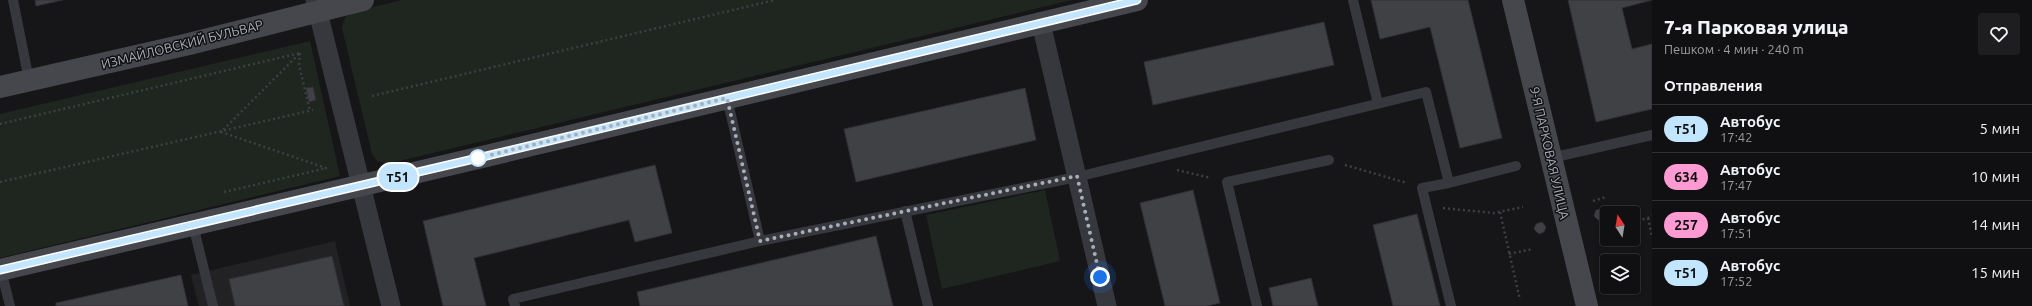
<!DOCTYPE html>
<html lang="ru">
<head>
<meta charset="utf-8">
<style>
	body { margin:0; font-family:Ubuntu,sans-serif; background:#1e1e20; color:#f1f3f6; height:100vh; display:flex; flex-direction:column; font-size:15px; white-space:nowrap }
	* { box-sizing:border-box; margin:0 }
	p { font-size:13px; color:#9c9d9f }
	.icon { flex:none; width:22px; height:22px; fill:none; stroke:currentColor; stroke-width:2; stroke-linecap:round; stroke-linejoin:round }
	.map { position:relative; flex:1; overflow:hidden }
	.side { display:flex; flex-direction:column; background:#101012; width:380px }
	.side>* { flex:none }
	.badge { padding:0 8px; border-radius:13px; font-size:14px; line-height:26px }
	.needle { width:26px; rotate:348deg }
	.fabs { position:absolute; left:1600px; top:206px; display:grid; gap:8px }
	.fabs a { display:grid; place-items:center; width:40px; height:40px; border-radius:4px; background:#101012; box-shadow:0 2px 6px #0003,0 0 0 1px #303032; font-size:20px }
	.you { position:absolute; width:20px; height:20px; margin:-10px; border:3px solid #fff; border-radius:50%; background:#1a73e8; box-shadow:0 0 0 6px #1a73e833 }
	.map>.badge { position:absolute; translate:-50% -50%; box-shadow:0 0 0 2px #fff }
	h2 { padding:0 12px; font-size:15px; line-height:36px }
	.round { display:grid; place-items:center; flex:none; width:42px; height:42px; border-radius:4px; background:#1e1e20 }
	.head { display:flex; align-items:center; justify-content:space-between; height:68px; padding:0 12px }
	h1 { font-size:19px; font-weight:800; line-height:30px }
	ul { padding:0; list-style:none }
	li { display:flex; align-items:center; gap:12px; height:48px; padding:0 12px; border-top:1px solid #303032 }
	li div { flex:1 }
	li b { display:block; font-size:15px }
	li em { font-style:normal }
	li .badge { min-width:44px; font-weight:700; text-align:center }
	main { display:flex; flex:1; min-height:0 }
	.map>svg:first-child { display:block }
	.built { fill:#222225 }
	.green { fill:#1e261f }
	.building { fill:#404145; stroke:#303034 }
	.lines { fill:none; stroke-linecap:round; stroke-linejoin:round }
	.path { stroke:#3d3f44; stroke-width:2.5; stroke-dasharray:2 3; stroke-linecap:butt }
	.lane { stroke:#37383d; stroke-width:10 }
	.street { stroke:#37383d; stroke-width:19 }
	.secondary { stroke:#45474d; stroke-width:22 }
	.line-casing { stroke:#fff; stroke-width:9 }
	.line { stroke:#c2e6ff; stroke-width:6 }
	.walk { stroke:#a8adb8; stroke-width:4; stroke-dasharray:0 7.2 }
	.stop-dot { fill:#fff; stroke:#c2e6ff; stroke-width:2 }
	.labels { text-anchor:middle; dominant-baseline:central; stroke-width:3; stroke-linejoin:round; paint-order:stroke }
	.street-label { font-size:13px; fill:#a8adb8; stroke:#111113 }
</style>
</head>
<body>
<main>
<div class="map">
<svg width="1652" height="306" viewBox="0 0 1652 306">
	<rect width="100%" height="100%" fill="#161618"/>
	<path class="built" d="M335,241L350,306H199L191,275Z"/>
	<path class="green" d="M402,0H1072L387,164L377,161L372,154L342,28L345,17L357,11Z
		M310,41L340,176L0,258V114Z
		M1045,190L1060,261L942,289L926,215Z"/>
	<path class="building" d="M35,0H63L36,6Z
		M1371,0H1468L1502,138L1460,148L1430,27L1380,39Z
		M1568,0H1652L1622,8L1632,49L1652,44V109L1596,122Z
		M1324,22L1334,65L1153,105L1144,62Z
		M313,87L316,100L309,102L306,88Z
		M1025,88L1036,140L856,182L844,129Z
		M655,165L672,233L635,242L629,220L474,258L486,306H443L423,221Z
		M1193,190L1220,303L1207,306H1165L1140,203Z
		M1601,209L1605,213L1604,219L1598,220L1594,216L1596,210Z
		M1417,214L1440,306H1393L1373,225Z
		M1542,222L1546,227L1544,232L1539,234L1534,229L1536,224Z
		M876,236L893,306H640L637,292Z
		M332,256L344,306H235L229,279Z
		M181,275L188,306H56V303Z
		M1311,278L1318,306H1273L1269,288Z"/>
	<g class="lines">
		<path class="path" d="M300,53L299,65L310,111
			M299,54L221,132L326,168
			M372,96L775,0
			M0,124L300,53
			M1345,165L1407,183
			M1177,170L1211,178
			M0,182L313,110
			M224,192L327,168
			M1593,201L1606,197
			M1443,208L1494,213L1523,207
			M1500,212L1520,300
			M1648,218L1652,236
			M1633,222L1648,218L1652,215
			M1509,254L1533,249"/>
		<path class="lane" d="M13,0L29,80
			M1353,0L1378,104
			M727,98L760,241L1077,177L1426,92L1449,183L1422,188L1451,306
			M1551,158L1652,135
			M1449,183L1516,166
			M905,211L928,306
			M193,225L213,306
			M1,270L10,306
			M515,306L513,299L760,241
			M1257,306L1227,182L1329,160"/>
		<path class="street" d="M315,0L391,306
			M1041,23L1107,306"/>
		<path class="secondary" d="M1513,0L1587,306
			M0,87L189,44L363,0
			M0,270L478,158L1137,0"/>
	</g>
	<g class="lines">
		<defs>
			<path id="line" d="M0,270L478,158L1137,0"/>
		</defs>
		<use href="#line" class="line-casing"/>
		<use href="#line" class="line"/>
		<path class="walk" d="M478,158L727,98L760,241L1077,176L1100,277"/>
	</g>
	<circle class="stop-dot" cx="478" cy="158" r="8"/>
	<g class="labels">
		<g class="street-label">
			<text transform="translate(182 44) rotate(-14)">ИЗМАЙЛОВСКИЙ БУЛЬВАР</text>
			<text transform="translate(1550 153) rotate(77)">9-Я ПАРКОВАЯ УЛИЦА</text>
		</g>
	</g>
</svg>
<div class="fabs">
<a><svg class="needle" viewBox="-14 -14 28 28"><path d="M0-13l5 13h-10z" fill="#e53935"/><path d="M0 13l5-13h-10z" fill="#9c9d9f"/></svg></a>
<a><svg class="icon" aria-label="layers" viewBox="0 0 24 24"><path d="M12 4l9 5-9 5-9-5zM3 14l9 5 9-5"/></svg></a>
</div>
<div class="you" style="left:1100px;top:277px"></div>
<b class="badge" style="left:398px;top:177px;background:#c2e6ff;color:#111">т51</b>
</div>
<section class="side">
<div class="head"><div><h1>7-я Парковая улица</h1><p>Пешком · 4 мин · 240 m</p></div><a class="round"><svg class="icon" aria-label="heart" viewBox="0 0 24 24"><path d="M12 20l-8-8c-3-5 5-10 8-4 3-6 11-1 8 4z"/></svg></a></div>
<h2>Отправления</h2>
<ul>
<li><span class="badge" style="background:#c2e6ff;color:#111">т51</span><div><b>Автобус</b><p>17:42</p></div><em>5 мин</em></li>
<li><span class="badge" style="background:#ff9ad2;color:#111">634</span><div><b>Автобус</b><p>17:47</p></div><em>10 мин</em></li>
<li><span class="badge" style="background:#ff9ad2;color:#111">257</span><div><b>Автобус</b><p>17:51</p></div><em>14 мин</em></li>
<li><span class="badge" style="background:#c2e6ff;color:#111">т51</span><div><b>Автобус</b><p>17:52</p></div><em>15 мин</em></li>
</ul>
</section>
</main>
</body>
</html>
